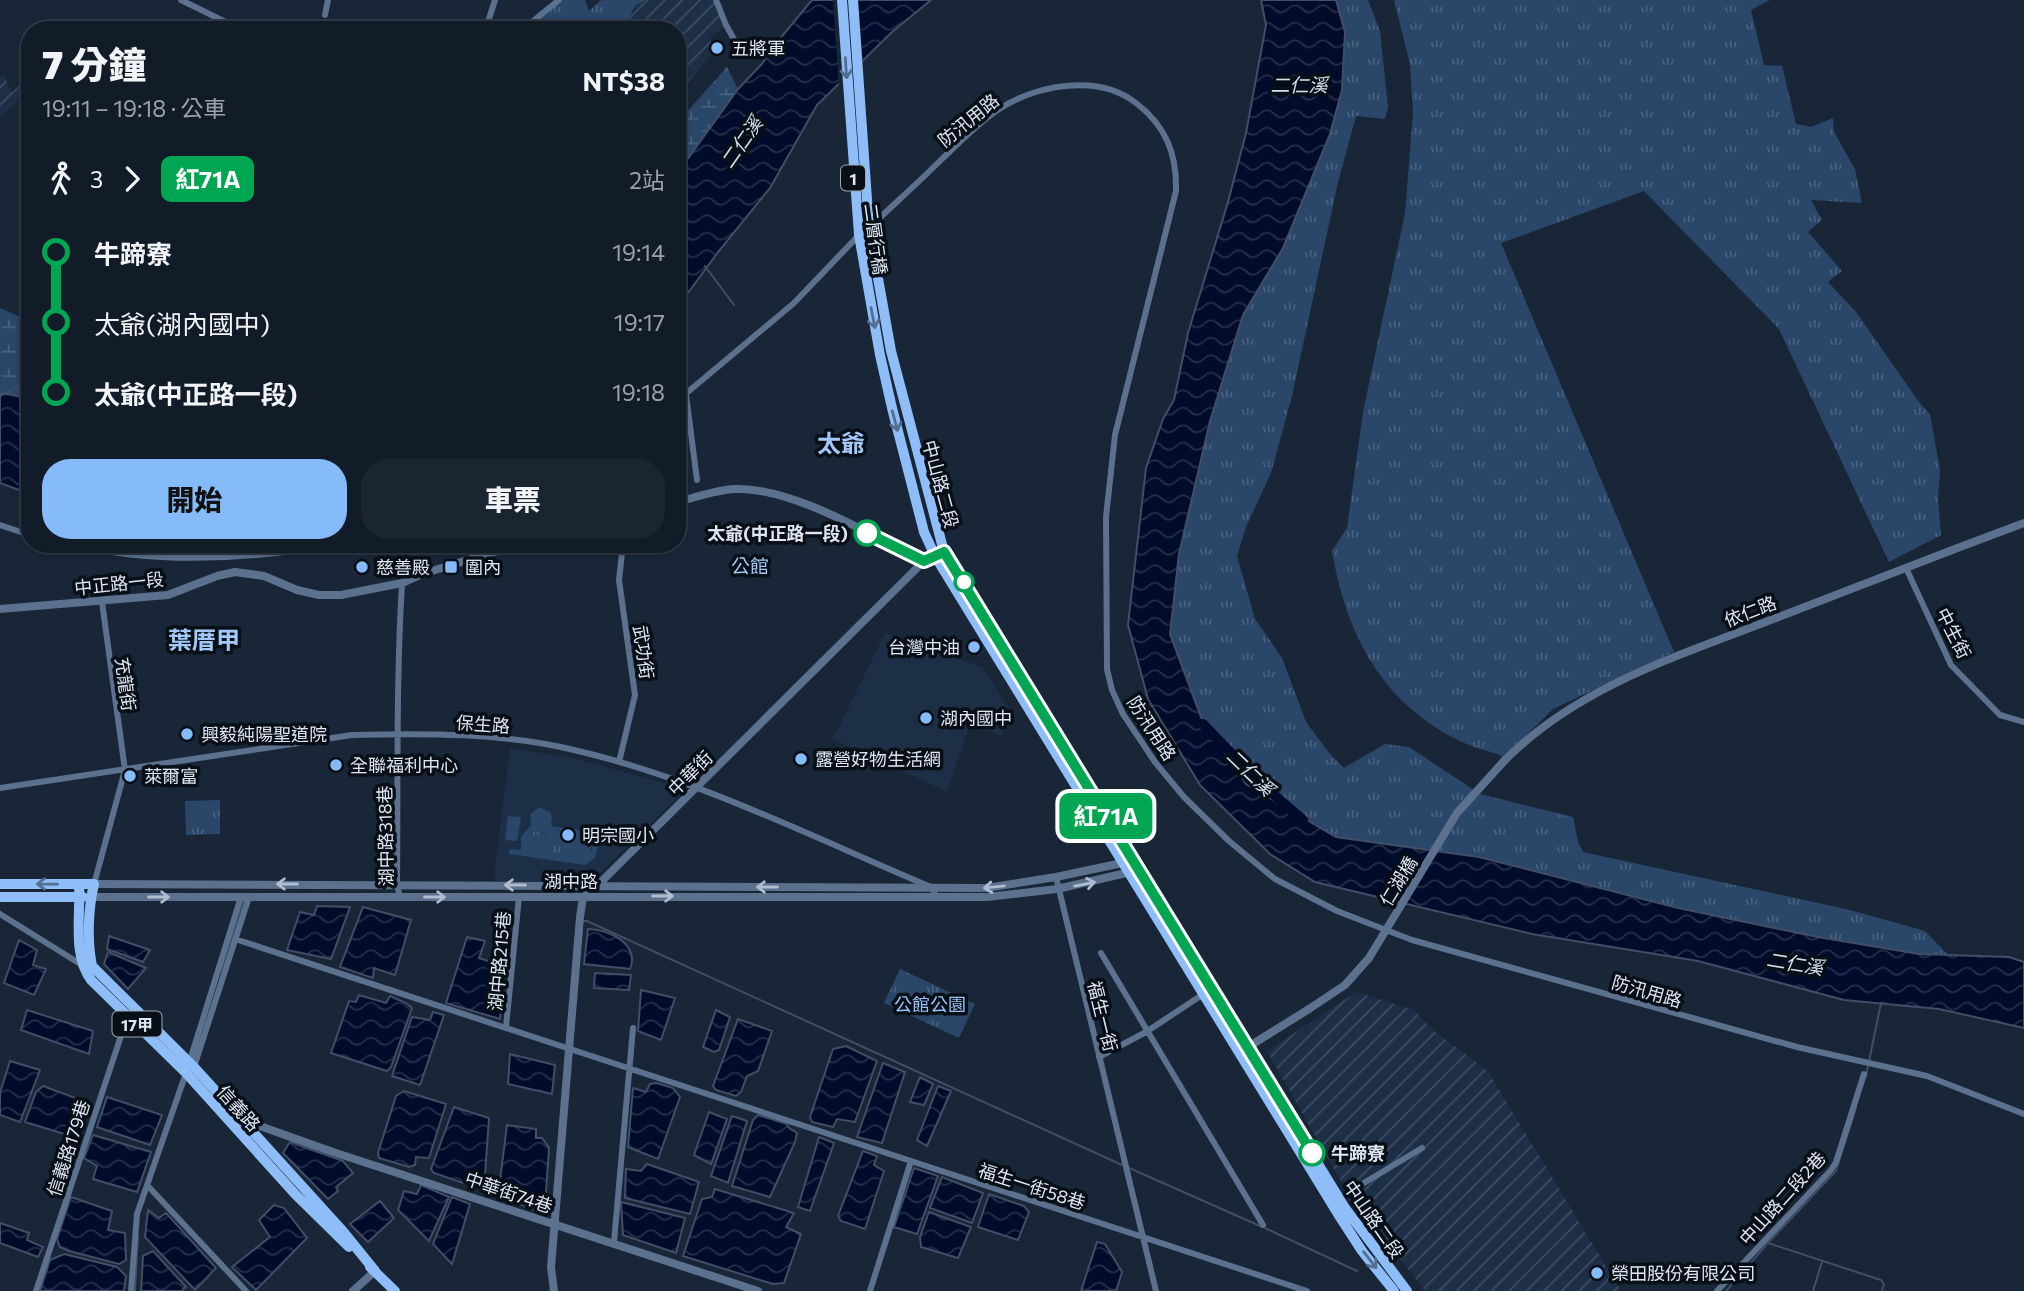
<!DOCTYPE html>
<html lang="zh-TW">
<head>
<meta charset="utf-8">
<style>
	body { margin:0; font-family:Commissioner,"Noto Sans TC",sans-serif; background:#1b2531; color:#f1f3f6; height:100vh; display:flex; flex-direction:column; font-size:26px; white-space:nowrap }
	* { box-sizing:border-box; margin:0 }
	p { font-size:23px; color:#9ca1a8 }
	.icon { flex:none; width:38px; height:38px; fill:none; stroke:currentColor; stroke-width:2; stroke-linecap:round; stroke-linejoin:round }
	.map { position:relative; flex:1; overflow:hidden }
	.panel { position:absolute; left:21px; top:21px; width:665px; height:532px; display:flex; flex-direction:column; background:#121c29; border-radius:28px; box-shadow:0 2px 5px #0004,0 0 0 2px #313a46 }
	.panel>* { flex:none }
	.badge { padding:0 14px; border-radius:10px; font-size:24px; line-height:46px }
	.map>.badge { position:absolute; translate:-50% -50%; box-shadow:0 0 0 4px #fff }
	.legs { display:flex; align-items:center; gap:10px; height:77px; padding:0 21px; font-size:23px }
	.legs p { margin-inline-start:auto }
	.headline { display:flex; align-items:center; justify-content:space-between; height:119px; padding:0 21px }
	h1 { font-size:38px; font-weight:800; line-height:52px }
	.action { display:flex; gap:14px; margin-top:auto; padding:14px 21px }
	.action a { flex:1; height:80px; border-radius:28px; background:#86bbfb; color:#111; font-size:28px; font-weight:800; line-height:80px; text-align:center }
	.action a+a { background:#1b2531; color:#f1f3f6 }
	ul { padding:0 21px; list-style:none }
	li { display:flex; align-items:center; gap:24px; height:70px; font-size:26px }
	li i { display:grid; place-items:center; width:10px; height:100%; margin:0 9px; background:currentColor }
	li i::after { content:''; width:18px; height:18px; margin:-9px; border:5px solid; border-radius:50%; background:#121c29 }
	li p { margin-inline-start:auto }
	li:first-child i { background:linear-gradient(#0000 50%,currentColor 0) }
	li:last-child i { background:linear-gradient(currentColor 50%,#0000 0) }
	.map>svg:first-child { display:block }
	.built { fill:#1d2f46 }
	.industrial { fill:url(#industrial-furrows) }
	.grass { fill:url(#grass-tufts) }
	.wetland { fill:url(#wetland-marsh) }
	.pitch { fill:#2a4769; fill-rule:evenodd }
	.water { fill:url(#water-waves); stroke:#424d66; stroke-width:2 }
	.pier { fill:#182637 }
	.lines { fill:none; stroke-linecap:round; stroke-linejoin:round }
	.stream { stroke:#424d66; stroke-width:2 }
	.river { stroke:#000c2a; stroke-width:10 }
	.minor { stroke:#5b718d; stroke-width:6 }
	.tertiary { stroke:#5b718d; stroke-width:8 }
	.primary { stroke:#8ebdf7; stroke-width:10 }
	.tertiary-bridge { stroke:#5b718d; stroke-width:8 }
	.oneway { stroke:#526f92 }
	.oneway2 { stroke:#b0bdcf }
	.line-1-casing { stroke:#fff; stroke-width:16 }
	.line-1 { stroke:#00a651; stroke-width:10 }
	.poi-dot { fill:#86bbfb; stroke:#090f16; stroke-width:2.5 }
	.stop-1-dot { fill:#fff; stroke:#00a651; stroke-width:3.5 }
	.labels { text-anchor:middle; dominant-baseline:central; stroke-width:7; stroke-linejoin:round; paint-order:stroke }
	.shield { fill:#090f16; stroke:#9da6b0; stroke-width:2 }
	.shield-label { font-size:16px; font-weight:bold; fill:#dde6f2 }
	.poi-label { font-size:18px; fill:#dde6f2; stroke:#090f16; text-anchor:start }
	.street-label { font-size:18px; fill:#dde6f2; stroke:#090f16 }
	.stop-label { font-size:18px; font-weight:bold; fill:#dde6f2; stroke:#090f16; text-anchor:end }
	.park-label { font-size:18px; fill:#99c2f6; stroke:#090f16 }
	.water-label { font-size:19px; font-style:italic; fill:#d2e0f2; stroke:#090f16 }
	.neighbourhood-label { font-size:19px; fill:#a1c8f8; stroke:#090f16 }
	.district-label { font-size:24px; font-weight:bold; fill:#a1c8f8; stroke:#090f16 }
</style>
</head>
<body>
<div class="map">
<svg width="2024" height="1291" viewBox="0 0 2024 1291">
	<defs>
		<pattern id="industrial-furrows" width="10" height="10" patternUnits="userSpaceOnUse" patternTransform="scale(1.75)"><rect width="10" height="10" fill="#1d2f46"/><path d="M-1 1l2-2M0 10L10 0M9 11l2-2" fill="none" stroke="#3d4d61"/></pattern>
		<pattern id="grass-tufts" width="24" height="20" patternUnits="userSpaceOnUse" patternTransform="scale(1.75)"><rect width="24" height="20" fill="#2a4769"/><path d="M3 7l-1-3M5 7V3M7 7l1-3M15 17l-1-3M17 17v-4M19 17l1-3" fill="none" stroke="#48627f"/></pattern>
		<pattern id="wetland-marsh" width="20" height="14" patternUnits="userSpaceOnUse" patternTransform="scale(1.75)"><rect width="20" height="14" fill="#2a4769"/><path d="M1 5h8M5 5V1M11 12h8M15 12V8" fill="none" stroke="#48627f"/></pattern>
		<pattern id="water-waves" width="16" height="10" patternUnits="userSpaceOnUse" patternTransform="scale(1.75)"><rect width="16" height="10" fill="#000c2a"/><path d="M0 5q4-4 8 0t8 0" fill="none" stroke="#252f49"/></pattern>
	</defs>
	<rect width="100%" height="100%" fill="#182637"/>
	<path class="built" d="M885,633L983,667L1010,711L1002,736L970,725L947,792L833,739Z
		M510,748L573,758L680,787L681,794L591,881H497L494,877Z"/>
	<path class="industrial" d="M646,0H716L726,25L710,38L713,53L677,95V30H625L634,6Z
		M4,76L12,92L30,76V91L0,117V78Z
		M1356,992L1414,1010L1434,1031L1487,1070L1621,1291H1425L1342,1183L1267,1051Z"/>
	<path class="grass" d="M559,0H585L589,11L601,0H646L634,6L625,30H522Z
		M1336,0H1368L1380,31L1388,107L1385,119L1356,116L1338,182L1292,396L1271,473L1246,527L1237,556L1255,619L1282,658L1306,722L1330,754L1344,768L1385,744L1409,747L1480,794L1573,817L1578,842L1583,852L1850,910L1925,931L1948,955L1919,954L1817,937L1678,908L1479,857L1336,837L1246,784L1201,717L1170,634L1179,554L1210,421L1243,315L1283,248L1330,134L1342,90L1345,32Z
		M1394,0H1770L1751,10L1764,65L1782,66L1796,124L1811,127L1833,118L1834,132L1855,169L1862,203L1811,200L1822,220L1808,232L1842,271L1828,282L1856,312L1919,402L1930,414L1940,470L1938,498L1941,535L1889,562L1779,329L1644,191L1501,243L1674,652L1553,709L1504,757C1493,751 1480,750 1469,745C1457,740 1445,734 1435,727C1372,686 1344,622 1332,551L1347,528L1363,412L1405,213L1413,113L1410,64Z
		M220,800V834L186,835L185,801Z
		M527 841a10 10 0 1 1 20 0a10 10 0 1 1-20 0Z
		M553,833L585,837L592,844L590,852L583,858L550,854L555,845Z
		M900,969L975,1004L959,1038L884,1003Z"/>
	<path class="wetland" d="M727,67L738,89L677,174V123Z
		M0,308L30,321V398L0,393Z"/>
	<path class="pitch" d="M539,807L550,812L552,817L551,824L554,827C570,829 593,827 598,846L595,858L585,865L509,854V849L521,850V837L531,825L530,814ZM535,831L542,832L547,837V844L540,851L531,849L527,844L529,834ZM553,833L585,837L592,844V850L583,858L551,854L555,845Z
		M508,816L521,817L517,841L505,840Z"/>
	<path class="water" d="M812,0H931L892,32L817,105L770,188L718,252L677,308V174L738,89L762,64L773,47Z
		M1261,0H1336L1345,32L1342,90L1330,134L1283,248L1243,315L1210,421L1179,554L1170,634L1201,717L1246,784L1336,837L1479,857L1678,908L1818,937L1919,954L2009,957L2024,962V1028L1939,1009L1844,1000L1698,961L1532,934L1315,882L1270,854L1200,785L1148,699L1128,625L1146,468L1163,419L1174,400L1188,333L1228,202L1246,133L1266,25Z
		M0,393L30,398V494L0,483Z
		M317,906L350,907L331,959L287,950L300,912L314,915Z
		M363,907L411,920L395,975L374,968L373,978L340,967Z
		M588,929C609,929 640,944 630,969L584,964Z
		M109,936L150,950L143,962L107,949Z
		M467,937L485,941L479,958L504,966L500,1019L446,1003Z
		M19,940L37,950L33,965L46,969L34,995L4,983Z
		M108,952L146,968L128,989L104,964Z
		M595,973L631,975L629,990L594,988Z
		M641,990L675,998L661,1040L638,1031Z
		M359,995L386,1003L390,996L406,1003L412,1008L391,1067L387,1071L331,1053L349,1001L356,1002Z
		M27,1010L93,1031L89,1054L21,1030Z
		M716,1010L730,1017L719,1050L714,1052L703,1047Z
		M433,1012L444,1015L420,1085L392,1076L412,1017L430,1020Z
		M738,1019L772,1031L758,1071L747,1076L741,1092L736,1096L716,1090L713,1086Z
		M846,1046L877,1061L855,1122L837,1119L833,1127L812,1122L810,1117L833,1049Z
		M510,1054L555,1065L552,1094L508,1084Z
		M10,1061L40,1070L20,1122L0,1115V1093Z
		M883,1063L905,1072L882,1143L857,1137Z
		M920,1077L933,1084L924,1105L910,1102Z
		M657,1083L673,1088L680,1097L658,1159L628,1147L633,1088L646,1092L650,1084Z
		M43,1086L81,1100L71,1136L25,1122L36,1092Z
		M938,1086L951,1091L927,1146L917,1140Z
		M404,1091L446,1104L429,1158L416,1157L415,1165L409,1167L379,1158L378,1153L396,1096Z
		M107,1097L162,1115L150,1145L97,1127Z
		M454,1107L489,1118L485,1175H477L472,1186L434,1173L431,1169Z
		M709,1112L727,1119L711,1164L694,1155Z
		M758,1115L787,1124L789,1128L797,1133L795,1142L770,1197L732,1186L753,1120Z
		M732,1116L747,1121L728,1183L711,1176Z
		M507,1125L536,1129V1138H542L549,1148L545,1206L539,1211L498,1196Z
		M93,1135L151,1152L137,1192L93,1179L97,1166L84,1158Z
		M819,1137L834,1143L810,1211L798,1207Z
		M290,1142L343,1161L353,1173L336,1187L338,1191L328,1199L283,1153Z
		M863,1151L877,1156L874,1165L884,1171L865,1229L841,1221L838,1216Z
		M647,1164L699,1182L690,1214L625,1198L626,1169L641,1171Z
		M914,1168L938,1176L917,1234L894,1227Z
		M942,1177L983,1193L972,1223L930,1208Z
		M421,1185L449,1197L429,1241L398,1210L404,1191L417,1194Z
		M715,1189L794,1213L786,1227L801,1234L784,1283L773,1284L683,1256L702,1199L712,1197Z
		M989,1194L1024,1206L1029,1212L1018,1240L978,1227Z
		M71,1197L112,1211L108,1230L125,1233L126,1260L119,1264L69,1251L60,1247L57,1239Z
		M452,1197L470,1204L452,1264L433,1244Z
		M380,1201L394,1218L368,1242L350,1224Z
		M621,1202L685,1218L676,1253L623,1235Z
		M274,1205L284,1208L307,1238L256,1290L232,1267L270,1237L259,1220Z
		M148,1210L159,1218L166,1213L216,1268L195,1290L145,1237Z
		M929,1212L971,1227L958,1258L921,1247L920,1237Z
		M0,1223L29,1233L27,1240L43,1247L38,1257L0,1243Z
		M1097,1242L1105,1244L1122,1272L1116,1291H1081Z
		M153,1251L186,1287L181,1291H141L143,1256Z
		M64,1254L117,1267L126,1276L124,1291H40L50,1260Z"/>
	<path class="pier" d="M833,0H858L863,64L839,87Z"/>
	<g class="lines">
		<path class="stream" d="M705,266L734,305
			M0,396L19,386L30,354
			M24,516L30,493
			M213,544V546
			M582,921H587L1122,1165
			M221,970L244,901
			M1866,1076L1881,1003
			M1127,1167L1260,1226
			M1265,1228L1357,1271
			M1768,1243L1881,1280L1884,1284L1882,1291
			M135,1291L138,1235
			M1726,1291L1768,1243L1836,1171L1856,1108
			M1813,1291L1822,1262"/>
		<path class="river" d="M1203,724L1257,780L1303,820"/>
		<path class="minor" d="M181,0L242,30
			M716,0L726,25L739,48
			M325,15L328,0
			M482,30L488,22L495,0
			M522,30L559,0
			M869,228C893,205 919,182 943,158C961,141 978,123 999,109C1037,85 1098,73 1136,103C1166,126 1177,154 1176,191L1115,435L1106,517L1107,669L1112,690L1123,714L1155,762L1184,797L1229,841L1275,879L1337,911L1412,940L1797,1047L1927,1076L2024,1114
			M686,395L697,480
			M677,401L794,303L859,235
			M0,525L30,535
			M70,544C158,565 249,560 337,544
			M1906,568L1951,665L2000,715L2024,722
			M619,762L635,695L619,580L623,544
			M0,788L352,735C425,733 503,733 574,750C699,779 814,838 931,887L936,896
			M1056,877L1156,1291
			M94,884L125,770L102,602
			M400,897L397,885C398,784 396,683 402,583
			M0,914L82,965
			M235,939L1307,1291
			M1101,953L1263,1225
			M506,1027L519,897
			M1099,1057L1146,1032L1202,995
			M194,1067L249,897
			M147,1185L246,1291
			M1339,1198L1422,1148
			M614,1242L633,1028
			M36,1291L128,1015
			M131,1291L137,1214L186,1073L241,897
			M870,1291L911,1161
			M1717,1291L1831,1170L1836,1162L1864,1074"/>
		<path class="tertiary" d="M677,502C697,497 715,490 735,489C793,487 872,536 924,561L929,559
			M0,609L168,595L217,576L235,572L264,576L297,590L319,595H341L402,583L422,574L520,544
			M1505,760C1579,686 1680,655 1776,618C1858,586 1941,554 2024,523
			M94,884L986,888L1056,877L1127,862
			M596,887L924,561
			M91,897H987L1057,889L1135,871
			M1245,1052L1256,1042L1309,1009
			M246,1129L257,1125L333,1152L758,1291
			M353,1291L375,1271
			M554,1291L551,1267L580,917L583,897L586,895"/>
		<path class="primary" d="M842,0L859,235L880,355L892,408L924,532L935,556L1338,1214L1362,1251L1394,1291
			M853,0L869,228L891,351L944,552L1345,1208L1407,1291
			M0,884H94C88,909 87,941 92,966L194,1067L341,1229L375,1271
			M79,884C81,915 72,954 91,980L186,1073L296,1195L349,1247
			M0,897H83
			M370,1267L395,1291"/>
		<path class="tertiary-bridge" d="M1309,1009L1345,985L1369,958L1457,813L1505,760"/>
	</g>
	<defs><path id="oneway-shaft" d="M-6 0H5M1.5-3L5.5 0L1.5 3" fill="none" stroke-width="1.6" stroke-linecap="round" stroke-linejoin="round" transform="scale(1.75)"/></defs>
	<g class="oneway">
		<use href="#oneway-shaft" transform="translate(846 68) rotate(86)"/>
		<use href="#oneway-shaft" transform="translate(873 318) rotate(79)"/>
		<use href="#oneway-shaft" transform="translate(895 421) rotate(75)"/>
		<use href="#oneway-shaft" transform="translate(47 884) rotate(-179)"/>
		<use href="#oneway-shaft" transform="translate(1370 1260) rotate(52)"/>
	</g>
	<g class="oneway2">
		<use href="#oneway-shaft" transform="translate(287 884) rotate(-180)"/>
		<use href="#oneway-shaft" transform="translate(1085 884) rotate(-11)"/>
		<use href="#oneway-shaft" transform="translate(515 885) rotate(-180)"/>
		<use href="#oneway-shaft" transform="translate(767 887) rotate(-180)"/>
		<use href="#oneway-shaft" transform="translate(994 887) rotate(174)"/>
		<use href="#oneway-shaft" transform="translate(663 896)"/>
		<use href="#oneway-shaft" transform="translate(159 897)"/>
		<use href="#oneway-shaft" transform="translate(435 897)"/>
	</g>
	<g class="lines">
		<defs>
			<path id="line-1" d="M867,533L924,561L944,552L1312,1153"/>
		</defs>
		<use href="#line-1" class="line-1-casing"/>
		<use href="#line-1" class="line-1"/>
	</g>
	<g class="poi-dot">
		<circle cx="717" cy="48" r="7"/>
		<circle cx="362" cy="567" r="7"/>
		<rect x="444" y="560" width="14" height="14" rx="3.5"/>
		<circle cx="974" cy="647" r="7"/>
		<circle cx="926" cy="718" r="7"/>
		<circle cx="187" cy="734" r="7"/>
		<circle cx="801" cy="759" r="7"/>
		<circle cx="336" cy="765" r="7"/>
		<circle cx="130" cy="776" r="7"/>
		<circle cx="568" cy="835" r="7"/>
		<circle cx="1597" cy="1273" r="7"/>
	</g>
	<g class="stop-1-dot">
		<circle cx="867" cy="533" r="12"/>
		<circle cx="964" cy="582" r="9"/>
		<circle cx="1312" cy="1153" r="12"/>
	</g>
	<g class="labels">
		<g class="shield">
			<rect x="841" y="165.5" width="24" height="25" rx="5"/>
			<rect x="112.5" y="1011.5" width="49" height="25" rx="5"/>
		</g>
		<g class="shield-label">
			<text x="853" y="178">1</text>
			<text x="137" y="1024">17甲</text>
		</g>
		<g class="poi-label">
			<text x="731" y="48">五將軍</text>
			<text x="376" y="567">慈善殿</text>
			<text x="465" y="567">圍內</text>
			<text x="960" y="647" text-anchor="end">台灣中油</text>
			<text x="940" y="718">湖內國中</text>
			<text x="201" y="734">興毅純陽聖道院</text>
			<text x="815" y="759">露營好物生活網</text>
			<text x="350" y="765">全聯福利中心</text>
			<text x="144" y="776">萊爾富</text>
			<text x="582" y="835">明宗國小</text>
			<text x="1611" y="1273">榮田股份有限公司</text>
		</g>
		<g class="street-label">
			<text transform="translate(968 120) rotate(-39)">防汛用路</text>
			<text transform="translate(876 239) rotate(82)">二層行橋</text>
			<text transform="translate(941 484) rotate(75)">中山路二段</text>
			<text transform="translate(119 583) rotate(-6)">中正路一段</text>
			<text transform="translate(1750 611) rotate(-21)">依仁路</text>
			<text transform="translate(1954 633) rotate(63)">中生街</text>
			<text transform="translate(644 652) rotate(82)">武功街</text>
			<text transform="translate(126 684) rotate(82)">充龍街</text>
			<text transform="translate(483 724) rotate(4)">保生路</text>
			<text transform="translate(1152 728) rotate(57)">防汛用路</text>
			<text transform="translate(690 773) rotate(-45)">中華街</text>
			<text transform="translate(385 836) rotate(-91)">湖中路318巷</text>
			<text x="571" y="881">湖中路</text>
			<text transform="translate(1398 881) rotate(-59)">仁湖橋</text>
			<text transform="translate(499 961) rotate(-85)">湖中路215巷</text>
			<text transform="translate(1647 991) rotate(16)">防汛用路</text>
			<text transform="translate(1103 1016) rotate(76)">福生一街</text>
			<text transform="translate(239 1108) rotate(48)">信義路</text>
			<text transform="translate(68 1148) rotate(-72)">信義路179巷</text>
			<text transform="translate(1032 1186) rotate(18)">福生一街58巷</text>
			<text transform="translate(509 1192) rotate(19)">中華街74巷</text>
			<text transform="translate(1782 1198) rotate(-48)">中山路二段2巷</text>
			<text transform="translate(1374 1219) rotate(55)">中山路二段</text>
		</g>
		<g class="stop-label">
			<text x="848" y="533">太爺(中正路一段)</text>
			<text x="1331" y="1153" text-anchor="start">牛蹄寮</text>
		</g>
		<g class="park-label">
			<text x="930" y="1004">公館公園</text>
		</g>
		<g class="water-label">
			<text x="1299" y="84">二仁溪</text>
			<text transform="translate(741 142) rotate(-55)">二仁溪</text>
			<text transform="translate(1251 772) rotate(44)">二仁溪</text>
			<text transform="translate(1795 963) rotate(9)">二仁溪</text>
		</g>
		<g class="neighbourhood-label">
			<text x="750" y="565">公館</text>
		</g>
		<g class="district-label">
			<text x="841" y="442">太爺</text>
			<text x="204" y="639">葉厝甲</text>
		</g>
	</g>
</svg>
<b class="badge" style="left:1106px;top:816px;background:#00a651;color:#fff">紅71A</b>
<section class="panel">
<div class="headline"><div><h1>7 分鐘</h1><p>19:11 – 19:18 · 公車</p></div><b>NT$38</b></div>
<div class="legs"><svg class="icon" aria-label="walk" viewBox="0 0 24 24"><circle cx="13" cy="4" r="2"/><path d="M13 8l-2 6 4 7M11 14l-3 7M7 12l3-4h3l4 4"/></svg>3<svg class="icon" aria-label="forward" viewBox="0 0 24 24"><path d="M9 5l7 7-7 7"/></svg><b class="badge" style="background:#00a651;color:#fff">紅71A</b><p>2站</p></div>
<ul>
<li><i style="color:#00a651"></i><b>牛蹄寮</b><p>19:14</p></li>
<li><i style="color:#00a651"></i><span>太爺(湖內國中)</span><p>19:17</p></li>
<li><i style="color:#00a651"></i><b>太爺(中正路一段)</b><p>19:18</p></li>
</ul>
<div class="action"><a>開始</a><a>車票</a></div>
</section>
</div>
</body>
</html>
